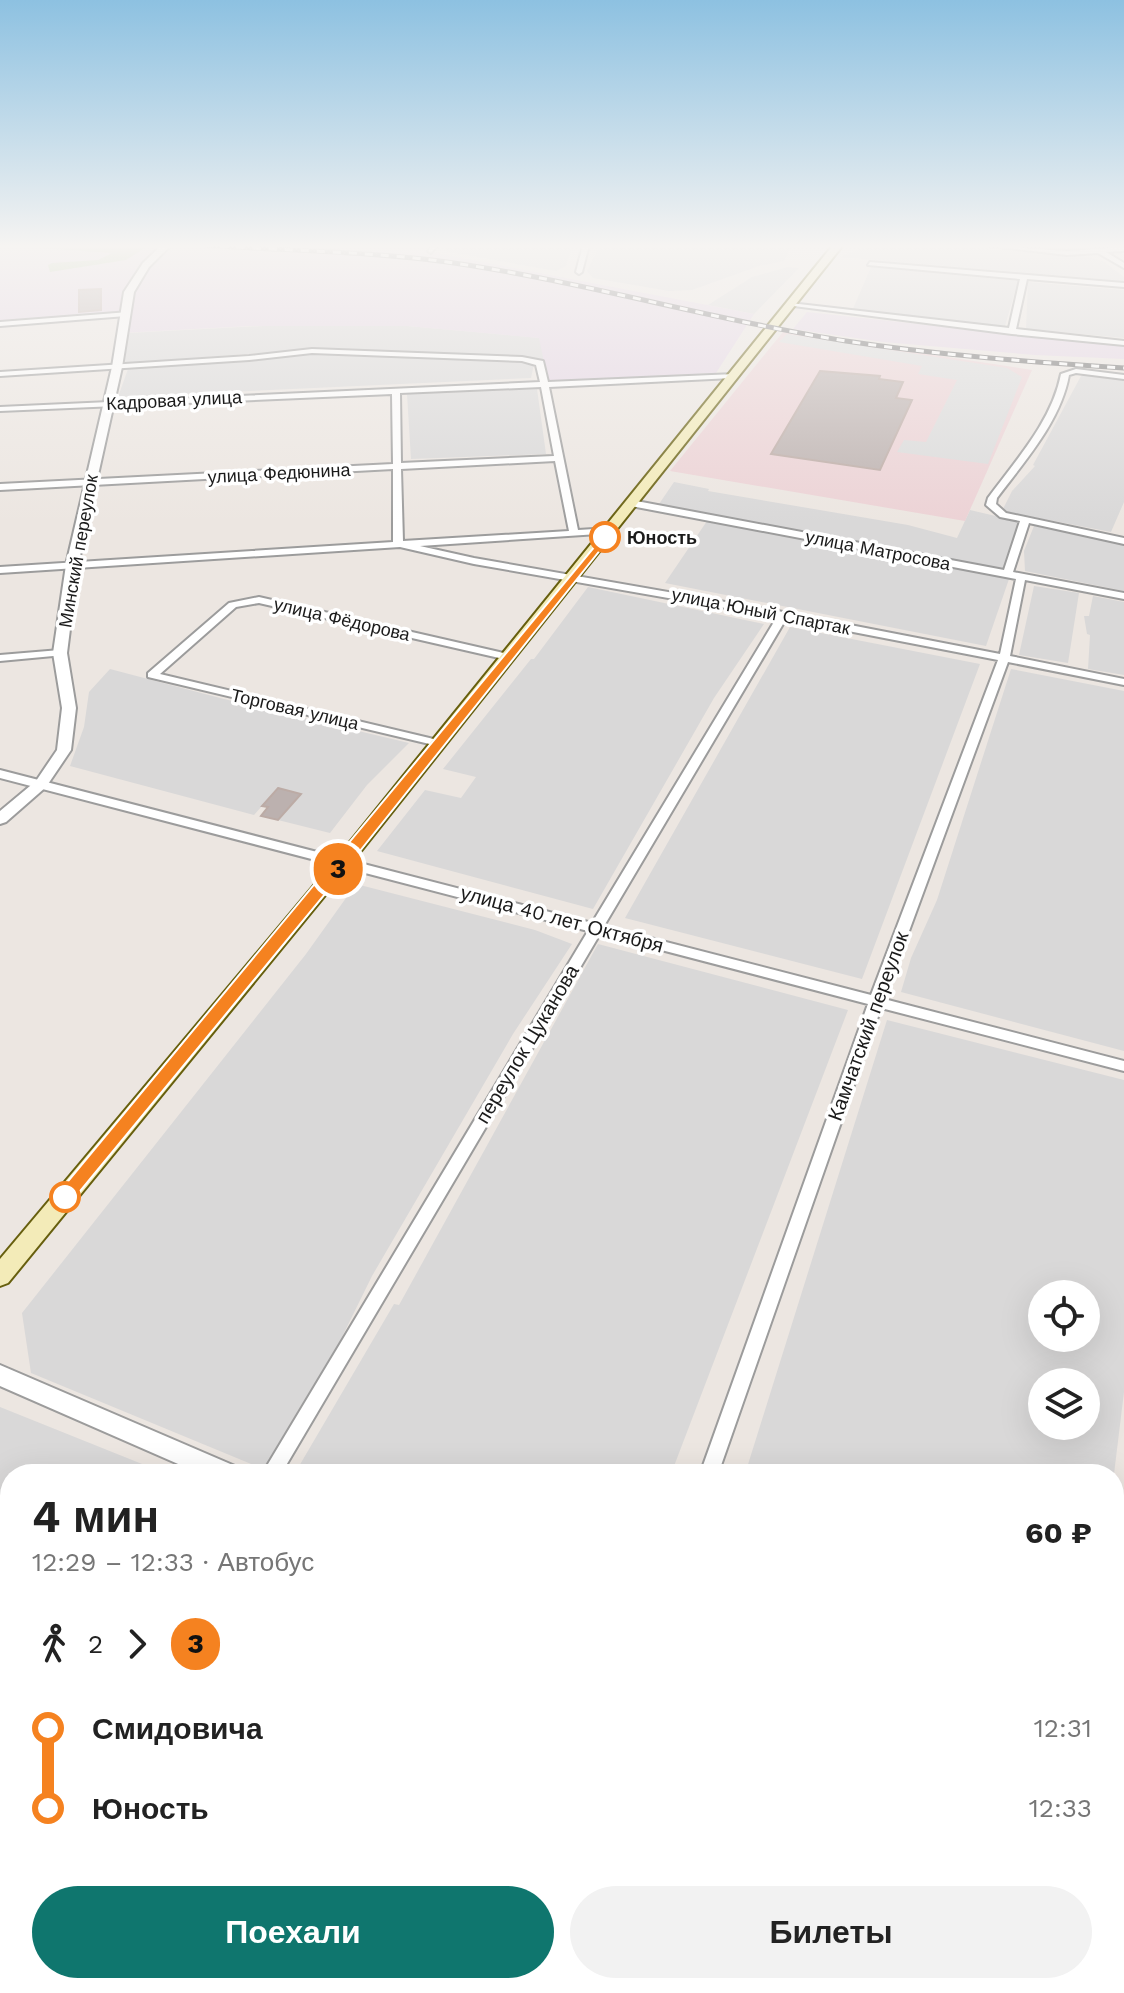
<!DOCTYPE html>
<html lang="ru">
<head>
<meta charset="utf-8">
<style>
	body { margin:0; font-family:"Work Sans",sans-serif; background:#f2f2f2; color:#222; height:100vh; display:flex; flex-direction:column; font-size:30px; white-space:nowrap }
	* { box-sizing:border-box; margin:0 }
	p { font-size:26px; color:#767676 }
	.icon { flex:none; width:44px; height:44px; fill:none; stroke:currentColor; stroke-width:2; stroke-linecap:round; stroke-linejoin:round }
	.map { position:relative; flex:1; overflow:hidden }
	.sheet { position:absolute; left:0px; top:1464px; width:1124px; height:530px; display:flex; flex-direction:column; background:#fff; border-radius:32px 32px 0 0; box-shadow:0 8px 32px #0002 }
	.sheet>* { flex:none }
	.badge { padding:0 16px; border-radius:26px; font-size:28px; line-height:52px }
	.buttons { position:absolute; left:1028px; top:1280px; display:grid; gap:16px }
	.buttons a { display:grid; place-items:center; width:72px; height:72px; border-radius:50%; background:#fff; box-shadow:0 8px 32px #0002; font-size:40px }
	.map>.badge { position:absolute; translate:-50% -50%; box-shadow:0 0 0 4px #fff }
	.legs { display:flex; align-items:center; gap:12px; height:88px; padding:0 32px; font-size:26px }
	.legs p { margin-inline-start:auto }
	.overview { display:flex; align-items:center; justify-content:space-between; height:136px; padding:0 32px }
	h1 { font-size:44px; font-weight:700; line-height:60px }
	.cta { display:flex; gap:16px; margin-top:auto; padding:16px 32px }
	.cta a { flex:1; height:92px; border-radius:48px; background:#0f766e; color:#fff; font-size:32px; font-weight:700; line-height:92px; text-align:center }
	.cta a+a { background:#f2f2f2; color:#222 }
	ul { padding:0 32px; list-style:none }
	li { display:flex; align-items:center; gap:28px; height:80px; font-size:30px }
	li i { display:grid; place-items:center; width:12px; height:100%; margin:0 10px; background:currentColor }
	li i::after { content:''; width:20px; height:20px; margin:-10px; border:6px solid; border-radius:50%; background:#fff }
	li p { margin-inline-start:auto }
	li:first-child i { background:linear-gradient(#0000 50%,currentColor 0) }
	li:last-child i { background:linear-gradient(currentColor 50%,#0000 0) }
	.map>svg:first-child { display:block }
	.residential { fill:#d9d8d8; fill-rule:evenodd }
	.commercial { fill:#ecd2d5 }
	.industrial { fill:#e4d4e4 }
	.forest { fill:#b0c89a }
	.parking { fill:#dbdbdb }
	.building { fill:#bcb1af; stroke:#bcaba5; stroke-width:2 }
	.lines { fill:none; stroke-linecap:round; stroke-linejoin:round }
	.minor-casing { stroke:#9c9c9c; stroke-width:4 }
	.tertiary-casing { stroke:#9c9c9c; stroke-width:4 }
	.secondary-casing { stroke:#675f0e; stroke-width:4 }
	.minor { fill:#fff; fill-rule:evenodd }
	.tertiary { fill:#fff; fill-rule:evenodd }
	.secondary { fill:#f3ebb8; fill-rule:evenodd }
	.rail-casing { stroke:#696969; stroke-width:5 }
	.rail { stroke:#fff; stroke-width:3; stroke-dasharray:8; stroke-linecap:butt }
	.line-1 { fill:#f58220; stroke:#fff; stroke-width:2 }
	.stop-1-dot { fill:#fff; stroke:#f58220; stroke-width:4 }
	.labels { text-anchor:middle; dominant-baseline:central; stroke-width:7; stroke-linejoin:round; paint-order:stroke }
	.far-street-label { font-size:18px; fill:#1b1b1b; stroke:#fff }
	.far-stop-label { font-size:18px; font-weight:bold; fill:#1b1b1b; stroke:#fff; text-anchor:start }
	.street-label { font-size:20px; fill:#1b1b1b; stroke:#fff }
</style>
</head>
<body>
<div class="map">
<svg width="1124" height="1993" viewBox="0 0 1124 1993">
	<rect width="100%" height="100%" fill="#ece6e1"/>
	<path class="residential" d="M449,245H572L566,266L556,271L444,251Z
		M600,245H791L784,261L759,266L692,290L669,291L593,278L587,271Z
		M870,245H930L1083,256L1103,261L1124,277V281L840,257Z
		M788,267L799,268L754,314L708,305L752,277Z
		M871,267L1018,281L1005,326L852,311Z
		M1028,282L1124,290V338L1026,329Z
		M281,325L408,326L540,338L544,359L328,348L125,363L128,333Z
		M311,354L518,361L534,364L531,378L118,397L128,369Z
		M1088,375L1124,380V502L1111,532L1002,511L1012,491L1035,466L1033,465L1081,376Z
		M537,389L546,454L411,459L407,394Z
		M674,482L709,489L708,491L908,525L957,538L970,510L1021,522L1004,570L659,504Z
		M707,521L925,562L1009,579L986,646L665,583Z
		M1034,526L1124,544V591L1025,571L1024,551Z
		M1034,586L1079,593L1068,663L1019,655Z
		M588,587L764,624L714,698L593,909L377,851L425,790L461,798L476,777L443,769L531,659H534Z
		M1093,596L1124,602V675L1088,669L1090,635L1087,634L1084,616H1089Z
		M790,627L980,664L862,979L625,918Z
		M110,669L224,699L409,743L367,785L330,833L278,820L300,794L278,788L254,815L70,766L84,727L89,692Z
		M1011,669L1124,691V1051L901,992L911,958L937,900Z
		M356,884L535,930L572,944L513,1034L372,1276L340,1341L263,1469L31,1373L22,1313L306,954Z
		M598,944L848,1010L671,1474L295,1473L394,1304L399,1305L409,1287Z
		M887,1020L1124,1080V1392L1114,1474H745ZM1042,1294H1086V1338H1042ZM1042,1382H1086V1426H1042Z
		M0,1407L167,1474H10V1842L0,1858Z
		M10,1962V1984H481L478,1993H0V1979Z
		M566,1984H1039L1038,1993H563Z"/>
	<path class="commercial" d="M783,332L1032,370L965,521L670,471Z"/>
	<path class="industrial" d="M0,245H428L425,251L754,314L716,373L548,381L539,338L407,326H250L121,333L123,315L0,323Z
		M807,312L1124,346V359L1035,355L883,342L793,329Z"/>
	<path class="forest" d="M30,245H148V246L126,260L50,272L48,265L52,263L98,260L112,253L27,247Z"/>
	<path class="parking" d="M787,334L1007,368L1022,377L988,464L897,452L904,440L926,442L957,380L918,374L922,366L779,342Z"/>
	<path class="building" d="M101,289V310L79,312V290Z
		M820,371L880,376L879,379L903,382L896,398L912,400L880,470L771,454Z
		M278,788L301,794L278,820L261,816L268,807L262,806Z"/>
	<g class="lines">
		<defs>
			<path id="minor" d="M432,245H438L431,253L428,251Z
				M583,245H589L582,272L579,274L576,272Z
				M981,245L1067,251L1124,247V251L1106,252L1124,263V268L1098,253L1067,255Z
				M870,262L1124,283V287L1027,279L1016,329L1124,341V345L1012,334L786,305L790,303L1009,328L1020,279L868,265Z
				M129,312V316H126L0,326V322Z
				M312,349L522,357L543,361L548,382L735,374V378H732L549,387L578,530L610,528L613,529V533L420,546L474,558L783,612L1000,654L1016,579L631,506L626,503L631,500L1004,570L1020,521L1000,517L986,505L988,498C1016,460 1052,421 1061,374L1076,369L1124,375V379L1076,373L1069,375C1061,421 1024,462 997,498L996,504L1006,513L1124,538V544L1029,523L1013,572L1124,593V599L1025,580L1010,656L1124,679V685L1008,662L884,999L1124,1061V1071L881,1008L718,1474H700L868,1004L600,934L281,1474H262L588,931L0,778V770L592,923L777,617L474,564L400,547L0,573V567L393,542V469L0,490V484L393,464L392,394L0,411V407L540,382L536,365L522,361L312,353L249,360L0,376V372L249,356ZM541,387L554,456L401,463L400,393ZM555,461L569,531L403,541L401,469ZM786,619L998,660L871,995L604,926Z
				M259,597L508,654L513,657L508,660L259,603L236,607L160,674L442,741V745L438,746L148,677V673L229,603Z
				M60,650L64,651V655L0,661V655Z
				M1124,1625V1717L1121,1723L1114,1727V1635L1117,1628Z
				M10,1901V1935L0,1942V1908Z
				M516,1984H540L537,1993H513Z
				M1068,1984H1092L1091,1993H1067Z"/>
			<path id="tertiary" d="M162,245H171L149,267L134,292L122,367L78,565L67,653L76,708L71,750L46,787L6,822L0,824V811L36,781L57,750L62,708L53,653L66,565L112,367L124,292L143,263Z
				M0,1365L235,1466L239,1474H201L0,1386Z
				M1114,1839L1124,1843V1871L1114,1867Z"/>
			<path id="secondary" d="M833,245H843L349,866L8,1283L0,1286V1259L337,858Z"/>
		</defs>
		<use href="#minor" class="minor-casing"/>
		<use href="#tertiary" class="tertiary-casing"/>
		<use href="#secondary" class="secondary-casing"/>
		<use href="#minor" class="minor"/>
		<use href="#tertiary" class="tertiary"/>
		<use href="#secondary" class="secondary"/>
		<defs>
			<path id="rail" d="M205,245C285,251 368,251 447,262C582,281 712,320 846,341C938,355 1031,362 1124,368"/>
		</defs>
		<use href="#rail" class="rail-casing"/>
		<use href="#rail" class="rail"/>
	</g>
	<linearGradient id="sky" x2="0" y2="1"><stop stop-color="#8dc1e1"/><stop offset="0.47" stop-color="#f6f4f2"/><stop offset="1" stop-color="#f6f4f2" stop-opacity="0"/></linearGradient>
	<rect width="1124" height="524" fill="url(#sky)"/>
	<path class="line-1" d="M605,534L610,537L609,539L348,866L72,1201H59L57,1197L59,1192Z"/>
	<g class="stop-1-dot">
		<circle cx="605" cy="537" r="14"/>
		<circle cx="65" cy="1197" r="14"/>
	</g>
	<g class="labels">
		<g class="far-street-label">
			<text transform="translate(174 400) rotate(-3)">Кадровая улица</text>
			<text transform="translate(279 473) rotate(-3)">улица Федюнина</text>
			<text transform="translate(878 550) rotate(11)">улица Матросова</text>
			<text transform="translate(78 551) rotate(-80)">Минский переулок</text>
			<text transform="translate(761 611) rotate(11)">улица Юный Спартак</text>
			<text transform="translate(342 619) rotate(13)">улица Фёдорова</text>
			<text transform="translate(295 709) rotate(13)">Торговая улица</text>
		</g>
		<g class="far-stop-label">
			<text x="627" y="537">Юность</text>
		</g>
		<g class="street-label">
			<text transform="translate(562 919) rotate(15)">улица 40 лет Октября</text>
			<text transform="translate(868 1026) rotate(-70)">Камчатский переулок</text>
			<text transform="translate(527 1044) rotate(-59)">переулок Цуканова</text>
		</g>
	</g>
</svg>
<div class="buttons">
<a><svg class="icon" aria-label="locate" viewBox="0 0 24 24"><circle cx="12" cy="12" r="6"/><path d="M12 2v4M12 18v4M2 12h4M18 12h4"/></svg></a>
<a><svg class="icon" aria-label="layers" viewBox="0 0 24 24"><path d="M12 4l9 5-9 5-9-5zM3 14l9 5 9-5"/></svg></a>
</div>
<b class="badge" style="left:338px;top:869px;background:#f58220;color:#111">3</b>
<section class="sheet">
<div class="overview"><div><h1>4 мин</h1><p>12:29 – 12:33 · Автобус</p></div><b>60 ₽</b></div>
<div class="legs"><svg class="icon" aria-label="walk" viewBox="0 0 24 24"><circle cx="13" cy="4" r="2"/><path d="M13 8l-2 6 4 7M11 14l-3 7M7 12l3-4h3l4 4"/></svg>2<svg class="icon" aria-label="forward" viewBox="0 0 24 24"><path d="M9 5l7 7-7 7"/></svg><b class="badge" style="background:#f58220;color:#111">3</b></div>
<ul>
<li><i style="color:#f58220"></i><b>Смидовича</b><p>12:31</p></li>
<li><i style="color:#f58220"></i><b>Юность</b><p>12:33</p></li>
</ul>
<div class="cta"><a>Поехали</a><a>Билеты</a></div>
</section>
</div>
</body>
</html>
